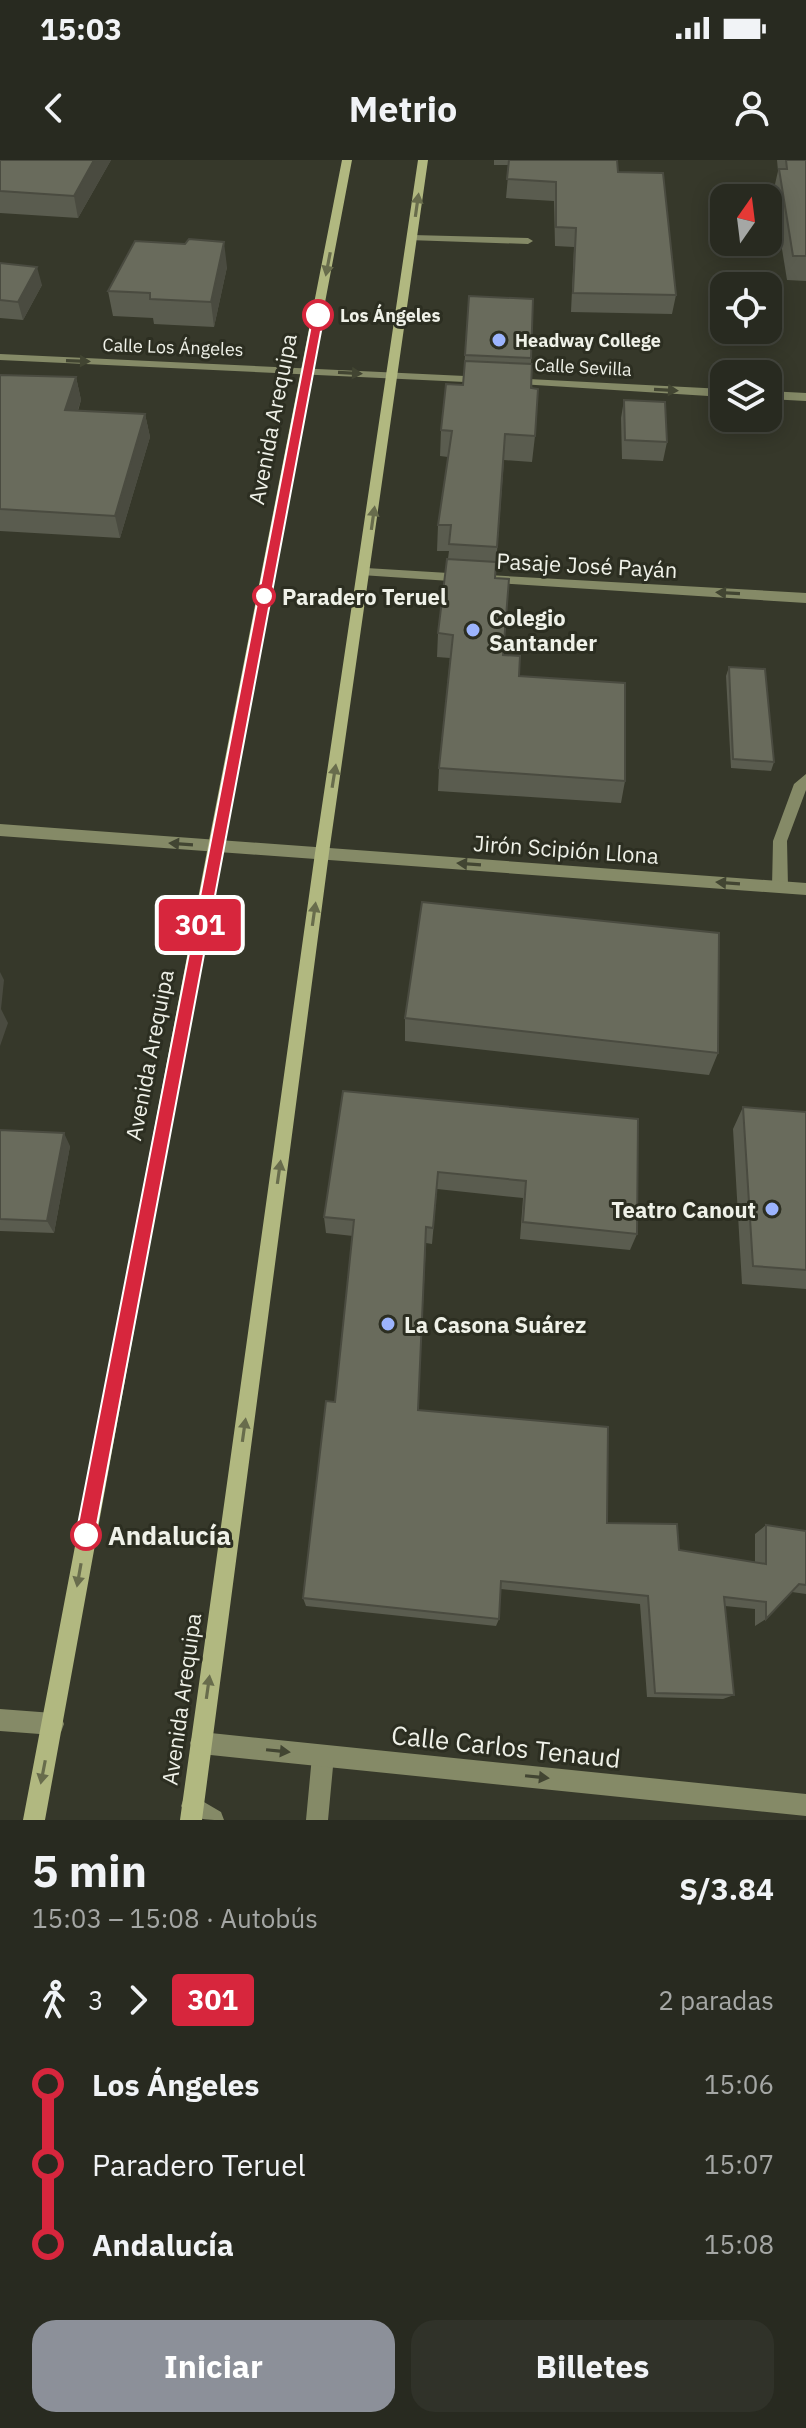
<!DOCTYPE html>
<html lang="es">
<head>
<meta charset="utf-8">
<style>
	body { margin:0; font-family:"IBM Plex Sans",sans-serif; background:#303229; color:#f1f3f6; height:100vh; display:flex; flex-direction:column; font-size:30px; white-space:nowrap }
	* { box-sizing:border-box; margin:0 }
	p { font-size:26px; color:#a5a7a5 }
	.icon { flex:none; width:44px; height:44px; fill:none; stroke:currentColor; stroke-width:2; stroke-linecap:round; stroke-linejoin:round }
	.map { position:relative; height:1660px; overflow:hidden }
	.sheet { display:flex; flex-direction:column; background:#282a20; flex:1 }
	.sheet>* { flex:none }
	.badge { padding:0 16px; border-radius:6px; font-size:28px; line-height:52px }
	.needle { width:52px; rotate:14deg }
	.buttons { position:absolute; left:710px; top:24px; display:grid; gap:16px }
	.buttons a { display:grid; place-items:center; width:72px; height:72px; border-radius:16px; background:#282a20; box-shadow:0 4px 20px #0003,0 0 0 2px #44463e; font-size:40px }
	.map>.badge { position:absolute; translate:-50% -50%; box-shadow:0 0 0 4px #fff }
	.legs { display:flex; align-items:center; gap:12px; height:88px; padding:0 32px; font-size:26px }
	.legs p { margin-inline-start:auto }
	.summary { display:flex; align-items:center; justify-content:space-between; height:136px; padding:0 32px }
	h1 { font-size:44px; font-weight:800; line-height:60px }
	.cta { display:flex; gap:16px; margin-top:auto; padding:16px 32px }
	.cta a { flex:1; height:92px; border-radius:24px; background:#8c9099; color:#fff; font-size:32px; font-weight:800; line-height:92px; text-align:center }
	.cta a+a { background:#303229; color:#f1f3f6 }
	ul { padding:0 32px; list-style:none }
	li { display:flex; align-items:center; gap:28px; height:80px; font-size:30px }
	li i { display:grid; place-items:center; width:12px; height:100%; margin:0 10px; background:currentColor }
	li i::after { content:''; width:20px; height:20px; margin:-10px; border:6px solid; border-radius:50%; background:#282a20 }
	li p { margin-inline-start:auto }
	li:first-child i { background:linear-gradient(#0000 50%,currentColor 0) }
	li:last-child i { background:linear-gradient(currentColor 50%,#0000 0) }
	.status { display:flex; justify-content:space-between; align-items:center; height:56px; padding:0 40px; background:#282a20; direction:ltr }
	.status svg { height:22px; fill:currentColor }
	header { display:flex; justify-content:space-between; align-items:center; height:104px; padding:0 32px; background:#282a20; font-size:36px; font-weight:800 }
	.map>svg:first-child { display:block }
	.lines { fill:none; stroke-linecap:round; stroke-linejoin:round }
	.lane { fill:#858a67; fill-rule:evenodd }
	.street { fill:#858a67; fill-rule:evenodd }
	.secondary { fill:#b1b880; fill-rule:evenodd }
	.wall { fill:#5a5c4f }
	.shaded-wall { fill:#4a4b40 }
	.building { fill:#696b5c; stroke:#4a4b40; stroke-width:2 }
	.oneway { fill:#686c4c }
	.oneway2 { fill:#424532 }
	.line-1 { fill:#d7263d; stroke:#fff; stroke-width:2 }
	.stop-1-dot { fill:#fff; stroke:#d7263d; stroke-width:4 }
	.poi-dot { fill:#9cb4fd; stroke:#2c2e21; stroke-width:3 }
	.labels { text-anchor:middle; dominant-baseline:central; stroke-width:6; stroke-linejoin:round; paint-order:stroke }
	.far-stop-label { font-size:18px; font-weight:bold; fill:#eff1e8; stroke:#2c2e21; text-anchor:start }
	.far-poi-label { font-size:18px; font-weight:bold; fill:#eff1e8; stroke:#2c2e21; text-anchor:start }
	.far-street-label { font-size:18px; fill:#eff1e8; stroke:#2c2e21 }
	.street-label { font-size:22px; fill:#eff1e8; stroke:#2c2e21 }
	.stop-label { font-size:22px; font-weight:bold; fill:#eff1e8; stroke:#2c2e21; text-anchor:start }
	.poi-label { font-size:22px; font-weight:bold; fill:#eff1e8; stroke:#2c2e21; text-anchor:start }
	.near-stop-label { font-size:26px; font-weight:bold; fill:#eff1e8; stroke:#2c2e21; text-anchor:start }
	.near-street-label { font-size:26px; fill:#eff1e8; stroke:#2c2e21 }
</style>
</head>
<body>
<div class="status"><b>15:03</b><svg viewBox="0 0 49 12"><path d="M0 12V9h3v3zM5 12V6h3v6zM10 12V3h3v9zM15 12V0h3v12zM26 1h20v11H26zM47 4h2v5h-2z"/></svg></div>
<header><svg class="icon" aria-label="back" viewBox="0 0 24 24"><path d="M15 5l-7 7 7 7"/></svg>Metrio<svg class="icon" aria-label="person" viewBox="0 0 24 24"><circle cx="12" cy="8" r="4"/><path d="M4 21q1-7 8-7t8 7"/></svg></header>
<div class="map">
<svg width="806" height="1660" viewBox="0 0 806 1660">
	<rect width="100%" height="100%" fill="#36382a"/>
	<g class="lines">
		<path class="lane" d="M412,75L528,78L533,81L528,84L408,80L407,78Z
			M806,614V630L787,681L788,727L780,733L772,727L773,681L794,624Z
			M323,1585L331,1588L334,1596L328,1660H306L312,1596L315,1588Z
			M192,1635L221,1652L224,1660C207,1660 189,1660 181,1646L184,1638Z"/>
		<path class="street" d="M0,194L486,217L492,220L486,223L0,200Z
			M509,218L724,229V237L505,223L503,221Z
			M768,231L806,233V241L768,239Z
			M366,408L465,414L471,418L465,422L361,415V409Z
			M488,415L806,433V443L483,422L482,419Z
			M0,664L806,723V735L0,676Z
			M0,1549L53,1553L61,1556L64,1564L61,1572L53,1575L0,1571Z
			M201,1572L806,1634V1656L201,1594L193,1591L190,1583L193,1575Z"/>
		<path class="secondary" d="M342,0H352L222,686L45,1660H23L208,686Z
			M418,0H428L329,693L202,1660H180L315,693Z"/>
	</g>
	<path class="wall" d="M0,0H111L78,58L0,53Z
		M494,0H617L618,12L676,135L672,154L571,152L574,87L555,86L554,41L506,38L509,5H494Z
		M777,0H806V121L787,120L773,33L778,11Z
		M0,103L42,125L23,160L0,158Z
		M227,107L214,167L154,164L153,158L113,156L108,131Z
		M469,136L533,139L531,204L535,276L532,302L504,300L495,418L503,495L519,516L625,621L621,643L438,631L439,608L450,498L437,497L438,473L449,391H437L438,365L448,297L440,296L441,270L463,225Z
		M0,215L76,217L81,240L78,251L145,254L150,277L120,378L0,371Z
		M624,240L667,282L663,301L622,299L621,258Z
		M729,507L774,602L771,611L731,608L726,516Z
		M405,858L718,893L709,915L405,881Z
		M343,931L637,1074L630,1090L520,1079L523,1038L437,1029L432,1084L426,1083L418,1250L607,1363L679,1390L755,1402V1374L766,1365L806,1371V1434L792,1432L766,1459L755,1466V1449L725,1446L734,1535L723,1539L647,1537L640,1444L501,1429L499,1459L496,1466L306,1446L303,1438L335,1242L353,1076L326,1073L324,1057Z
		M743,947L806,952V1129L742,1124L733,969Z
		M0,970L70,986L54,1073L0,1071Z"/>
	<path class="shaded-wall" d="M94,0H111L78,58L74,36Z
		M224,82L227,107L214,167L211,142Z
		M37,107L42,125L23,160L18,142Z
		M76,217L81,240L70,273L65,250Z
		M145,254L150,277L120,378L115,356Z
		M0,812L4,820L1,849L8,863L0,886Z
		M64,973L70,986L54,1073L47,1061Z"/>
	<path class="building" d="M0,0H94L74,36L0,31Z
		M509,0H617L618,12L663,13L676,135L573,133L576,68L556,67V22L507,19Z
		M786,0H806V96H793L779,9H787Z
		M189,79L224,82L211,142L150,139V133L108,131L135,81L185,84Z
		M0,103L37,107L18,142L0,140Z
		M469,136L533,139L531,198L465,195Z
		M465,201L532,204L531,228L538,229L535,276L505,274L497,387L449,384L451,365H438L452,271L441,270L446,224L463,225Z
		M0,215L76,217L65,250L145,254L115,356L0,349Z
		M624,240L665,242L667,282L625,280Z
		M447,399L496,402L495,418L509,419L503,495L520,496L519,516L625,523V621L439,608L453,475L438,473Z
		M729,507L765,509L774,602L733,599Z
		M422,742L719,773L718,893L405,858Z
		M343,931L638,959L637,1074L523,1062L526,1021L438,1012L433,1068L426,1067L418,1250L608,1267L607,1363L677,1364L679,1390L766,1404V1365L806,1371V1425L799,1424L766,1459V1442L724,1437L734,1535L655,1533L648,1436L501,1421L499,1459L303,1438L326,1241L335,1242L354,1060L324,1057Z
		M743,947L806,952V1110L753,1106Z
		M0,970L64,973L47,1061L0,1059Z"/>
	<defs><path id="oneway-solid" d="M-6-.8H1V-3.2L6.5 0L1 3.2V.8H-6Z" transform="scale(2)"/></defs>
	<g class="oneway">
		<use href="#oneway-solid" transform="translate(417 45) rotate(-82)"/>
		<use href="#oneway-solid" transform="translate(328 104) rotate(101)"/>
		<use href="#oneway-solid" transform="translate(373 358) rotate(-82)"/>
		<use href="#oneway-solid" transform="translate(334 616) rotate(-81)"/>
		<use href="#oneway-solid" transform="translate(314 754) rotate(-82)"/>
		<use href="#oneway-solid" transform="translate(279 1012) rotate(-82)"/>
		<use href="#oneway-solid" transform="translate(244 1270) rotate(-82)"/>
		<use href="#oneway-solid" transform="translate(79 1415) rotate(100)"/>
		<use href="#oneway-solid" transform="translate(208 1527) rotate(-82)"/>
		<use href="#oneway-solid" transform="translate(43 1612) rotate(101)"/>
	</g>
	<g class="oneway2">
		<use href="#oneway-solid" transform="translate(78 201) rotate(2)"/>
		<use href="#oneway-solid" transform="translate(350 213) rotate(3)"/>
		<use href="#oneway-solid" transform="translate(666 230) rotate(3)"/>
		<use href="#oneway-solid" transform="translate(728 433) rotate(-177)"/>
		<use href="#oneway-solid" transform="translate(181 684) rotate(-176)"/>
		<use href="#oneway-solid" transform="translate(469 704) rotate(-176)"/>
		<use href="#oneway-solid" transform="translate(728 723) rotate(-176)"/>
		<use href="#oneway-solid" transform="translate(278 1591) rotate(6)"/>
		<use href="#oneway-solid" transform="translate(537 1617) rotate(6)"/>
	</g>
	<path class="line-1" d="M318,152L324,155L95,1375L93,1382L86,1385L79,1382L76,1375L313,155Z"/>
	<g class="stop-1-dot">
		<circle cx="318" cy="155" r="14"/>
		<circle cx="264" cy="436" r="10"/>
		<circle cx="86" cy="1375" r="14"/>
	</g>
	<g class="poi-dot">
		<circle cx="499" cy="180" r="8"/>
		<circle cx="473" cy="470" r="8"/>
		<circle cx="772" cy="1049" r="8"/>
		<circle cx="388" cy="1164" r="8"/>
	</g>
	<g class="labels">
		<g class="far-stop-label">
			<text x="340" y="155">Los Ángeles</text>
		</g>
		<g class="far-poi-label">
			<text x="515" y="180">Headway College</text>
		</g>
		<g class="far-street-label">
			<text transform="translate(173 187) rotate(2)">Calle Los Ángeles</text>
			<text transform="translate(583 207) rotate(3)">Calle Sevilla</text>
		</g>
		<g class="street-label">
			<text transform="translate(272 259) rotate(-79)">Avenida Arequipa</text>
			<text transform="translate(587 405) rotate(3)">Pasaje José Payán</text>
			<text transform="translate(566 689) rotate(4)">Jirón Scipión Llona</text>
			<text transform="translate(149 895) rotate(-79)">Avenida Arequipa</text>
			<text transform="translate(181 1539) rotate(-82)">Avenida Arequipa</text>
		</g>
		<g class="stop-label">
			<text x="282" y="436">Paradero Teruel</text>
		</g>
		<g class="poi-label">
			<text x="489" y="457">Colegio<tspan x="489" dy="25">Santander</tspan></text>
			<text x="756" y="1049" text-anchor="end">Teatro Canout</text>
			<text x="404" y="1164">La Casona Suárez</text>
		</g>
		<g class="near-stop-label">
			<text x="108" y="1375">Andalucía</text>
		</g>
		<g class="near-street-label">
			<text transform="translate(506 1586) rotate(6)">Calle Carlos Tenaud</text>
		</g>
	</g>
</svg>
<div class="buttons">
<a><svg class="needle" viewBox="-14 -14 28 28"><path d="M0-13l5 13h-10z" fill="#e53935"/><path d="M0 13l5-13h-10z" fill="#a5a7a5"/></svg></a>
<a><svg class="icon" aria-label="locate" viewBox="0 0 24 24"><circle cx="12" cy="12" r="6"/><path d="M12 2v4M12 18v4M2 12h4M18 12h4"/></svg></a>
<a><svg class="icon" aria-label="layers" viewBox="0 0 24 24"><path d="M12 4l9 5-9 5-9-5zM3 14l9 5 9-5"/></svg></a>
</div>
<b class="badge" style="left:200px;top:765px;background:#d7263d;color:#fff">301</b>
</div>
<section class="sheet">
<div class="summary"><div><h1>5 min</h1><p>15:03 – 15:08 · Autobús</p></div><b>S/3.84</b></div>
<div class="legs"><svg class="icon" aria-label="walk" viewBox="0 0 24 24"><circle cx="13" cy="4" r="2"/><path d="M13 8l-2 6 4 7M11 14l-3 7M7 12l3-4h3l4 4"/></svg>3<svg class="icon" aria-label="forward" viewBox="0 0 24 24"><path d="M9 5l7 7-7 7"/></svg><b class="badge" style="background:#d7263d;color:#fff">301</b><p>2 paradas</p></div>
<ul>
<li><i style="color:#d7263d"></i><b>Los Ángeles</b><p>15:06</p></li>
<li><i style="color:#d7263d"></i><span>Paradero Teruel</span><p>15:07</p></li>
<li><i style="color:#d7263d"></i><b>Andalucía</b><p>15:08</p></li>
</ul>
<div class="cta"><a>Iniciar</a><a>Billetes</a></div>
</section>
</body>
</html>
